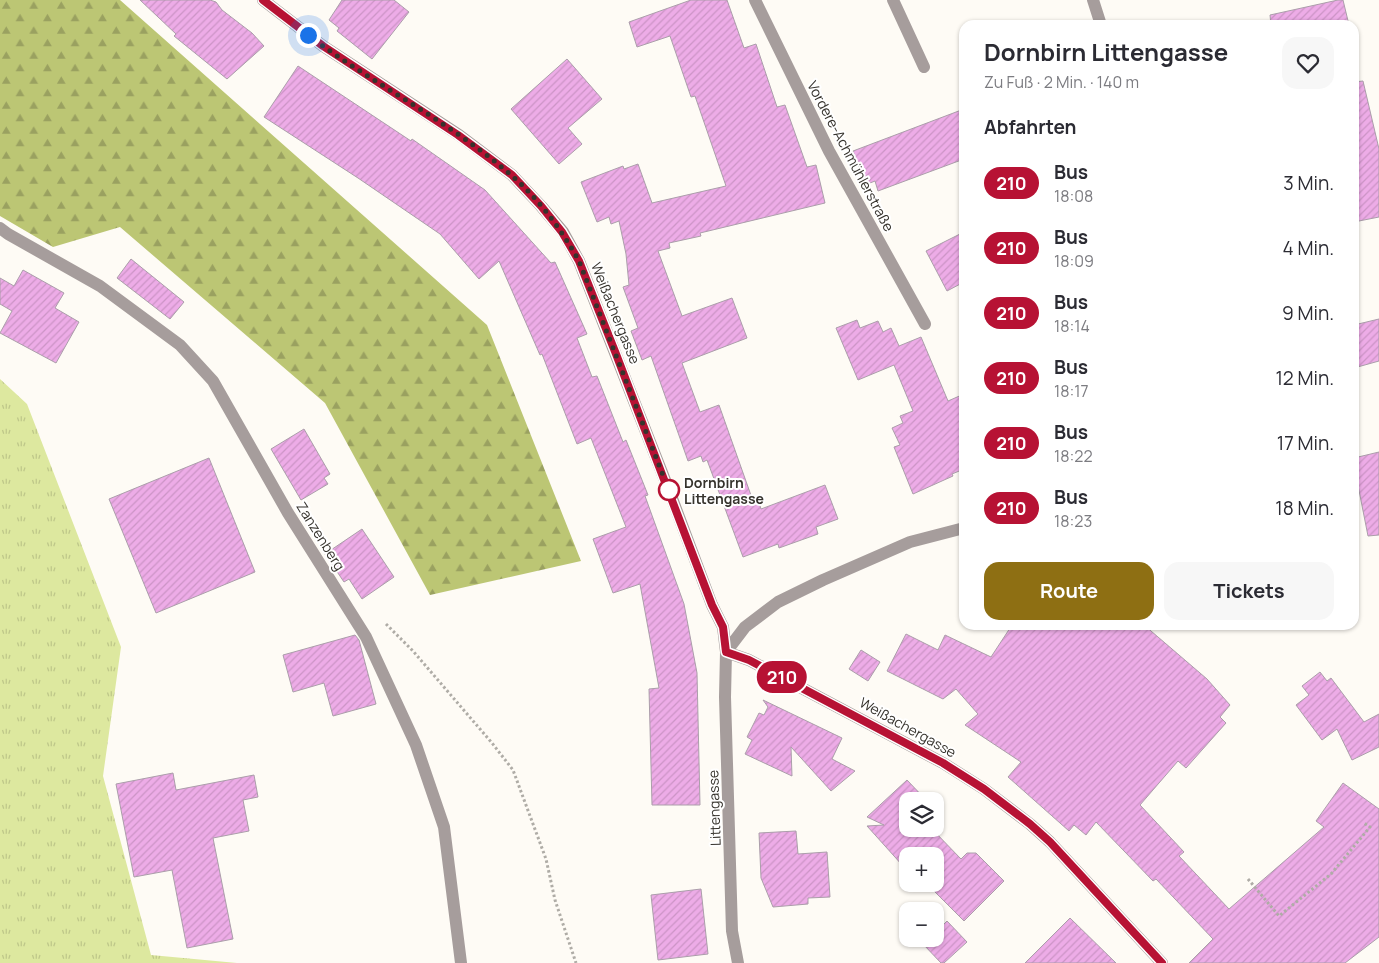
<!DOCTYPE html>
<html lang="de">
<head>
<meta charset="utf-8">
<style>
	body { margin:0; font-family:Manrope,sans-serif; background:#f7f7f7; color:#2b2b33; height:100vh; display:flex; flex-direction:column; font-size:19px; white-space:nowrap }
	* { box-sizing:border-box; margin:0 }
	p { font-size:16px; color:#7c7c81 }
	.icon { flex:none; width:28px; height:28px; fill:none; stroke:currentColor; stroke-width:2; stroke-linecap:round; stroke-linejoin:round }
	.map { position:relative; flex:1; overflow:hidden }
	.drawer { position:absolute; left:959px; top:20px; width:400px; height:610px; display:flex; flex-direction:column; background:#fff; border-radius:15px; box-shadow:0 1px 4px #0004 }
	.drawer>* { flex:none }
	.badge { padding:0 10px; border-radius:16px; font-size:18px; line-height:32px }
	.buttons { position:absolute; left:899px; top:792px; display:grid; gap:10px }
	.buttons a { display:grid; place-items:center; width:45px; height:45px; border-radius:10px; background:#fff; box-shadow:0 1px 4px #0004; font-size:25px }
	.you { position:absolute; width:25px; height:25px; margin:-12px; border:4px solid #fff; border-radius:50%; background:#1a73e8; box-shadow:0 0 0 8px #1a73e833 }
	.map>.badge { position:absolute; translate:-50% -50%; box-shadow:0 0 0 2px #fff }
	h2 { padding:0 25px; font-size:19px; line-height:45px }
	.round { display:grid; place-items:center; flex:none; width:52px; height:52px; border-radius:15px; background:#f7f7f7 }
	.summary { display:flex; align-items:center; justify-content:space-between; height:85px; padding:0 25px }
	h1 { font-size:24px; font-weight:700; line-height:38px }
	.action { display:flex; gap:10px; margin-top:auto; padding:10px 25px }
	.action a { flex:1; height:58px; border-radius:15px; background:#8e6f13; color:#fff; font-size:20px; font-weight:700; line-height:58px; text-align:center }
	.action a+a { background:#f7f7f7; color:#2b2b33 }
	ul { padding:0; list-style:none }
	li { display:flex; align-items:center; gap:15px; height:65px; padding:0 25px }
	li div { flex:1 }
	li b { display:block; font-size:19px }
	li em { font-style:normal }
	li .badge { min-width:55px; font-weight:700; text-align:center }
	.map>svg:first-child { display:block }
	.grass { fill:url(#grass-tufts) }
	.forest { fill:url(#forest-firs) }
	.building { fill:url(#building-hatch); stroke:#ab9eaa }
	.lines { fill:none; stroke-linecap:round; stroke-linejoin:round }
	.path { stroke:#afaca6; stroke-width:3; stroke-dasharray:2.5 2.5; stroke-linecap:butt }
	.service { stroke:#a69d9c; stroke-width:12 }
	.minor { stroke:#a69d9c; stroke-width:12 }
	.line-casing { stroke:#fff; stroke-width:11 }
	.line { stroke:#b71234; stroke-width:8 }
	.walk { stroke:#36332d; stroke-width:5; stroke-dasharray:0 9 }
	.stop-dot { fill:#fff; stroke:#b71234; stroke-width:2.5 }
	.labels { text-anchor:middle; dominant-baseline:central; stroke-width:4; stroke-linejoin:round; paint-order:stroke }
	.street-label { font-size:14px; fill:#36332d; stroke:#fff }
	.stop-label { font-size:14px; font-weight:bold; fill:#36332d; stroke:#fff; text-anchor:start }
</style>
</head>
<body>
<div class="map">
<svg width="1379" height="963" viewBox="0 0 1379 963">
	<defs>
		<pattern id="grass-tufts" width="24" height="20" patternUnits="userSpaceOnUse" patternTransform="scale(1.25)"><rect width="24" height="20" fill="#dde89f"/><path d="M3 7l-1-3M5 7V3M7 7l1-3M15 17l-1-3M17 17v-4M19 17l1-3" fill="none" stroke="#bec789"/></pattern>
		<pattern id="forest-firs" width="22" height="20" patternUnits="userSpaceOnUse" patternTransform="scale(1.25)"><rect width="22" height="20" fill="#bcc674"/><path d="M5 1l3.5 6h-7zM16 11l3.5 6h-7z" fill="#9aa160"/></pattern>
		<pattern id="building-hatch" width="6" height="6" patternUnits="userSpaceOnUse" patternTransform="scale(1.25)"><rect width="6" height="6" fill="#edace7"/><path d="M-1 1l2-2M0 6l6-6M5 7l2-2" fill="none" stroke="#cc94c6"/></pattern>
	</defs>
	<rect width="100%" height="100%" fill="#fefbf5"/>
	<path class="grass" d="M0,379L27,404L121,647L103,776L151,955L237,963H0Z"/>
	<path class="forest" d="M0,0H120L487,325L581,561L430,595L325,403L120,227L53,247L0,216Z"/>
	<path class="building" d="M140,0H210L216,2L222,10L252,33L264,46L227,79L174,36L176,34Z
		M342,0H394L409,12L372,59L337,31L339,28L329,20Z
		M691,0H727L744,48L756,44L777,107L785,105L807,167L816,165L825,203L700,233L701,236L669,243L670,248L658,251L682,316L732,298L747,338L682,363L700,412L719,405L753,501L758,499L761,509L825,485L838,519L816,527L818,534L779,548L778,544L743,557L707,460L703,462L701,456L688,461L651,356L642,360L631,331L638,328L623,287L629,285L626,254L619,221L611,224L609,217L597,222L581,182L623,166L624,169L638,164L652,203L726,186L695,96L691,97L670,36L637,47L629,22Z
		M1338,0H1343L1349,25H1271L1270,15Z
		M567,59L602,99L568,128L582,144L559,164L511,109Z
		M298,66L411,141L412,139L485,190L551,263L555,262L587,334L577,338L592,377L597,376L623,442L626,440L648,495L645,496L684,604L697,673L700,805H652L649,689L659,688L640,584L613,593L593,539L626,527L591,438L577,444L542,354L540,355L499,261L479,279L440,234L358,178L264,117Z
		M1363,81L1379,149V217L1354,222V82Z
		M964,109V159L878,191L875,181L865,185L853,151Z
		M964,232V282L947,291L926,251Z
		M131,259L184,302L170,319L117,278Z
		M23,270L64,293L55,308L79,322L56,363L0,333L12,311L0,304V278L14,286Z
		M1379,319V361L1354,368V325Z
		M857,320L860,328L878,321L883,332L891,328L899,346L921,337L948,401L964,394V469L952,474L953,476L913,494L894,447L900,445L892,428L903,423L900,416L913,411L894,365L858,380L836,328Z
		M304,429L330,474L324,478L328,484L301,500L271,449Z
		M1379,452V535L1368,536L1354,465V458Z
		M209,458L255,572L156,613L109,499Z
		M362,529L394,577L362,599L349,579L344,582L325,554Z
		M1012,625H1144L1207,679L1230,705L1220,717L1226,723L1186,768L1178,761L1140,805L1184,852L1179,856L1229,909L1324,827L1316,821L1343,783L1379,809V937L1345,963H1189L1213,939L1156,879L1153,881L1096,822L1086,835L1074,825L1069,831L1008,777L1021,762L965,725L978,714L956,689L943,699L887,671L906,634L938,650L945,635L991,657Z
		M355,635L359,640L376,704L333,716L324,683L293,692L283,655Z
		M861,650L880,662L868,681L849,669Z
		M1320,672L1327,681L1331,678L1364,722L1379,714V747L1352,760L1337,729L1322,740L1296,705L1309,695L1302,686Z
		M763,700L842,738L832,759L855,771L831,791L791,747L792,776L745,754L752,740L747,737L759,713L764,715L768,707Z
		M173,773L176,790L254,775L258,797L243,800L249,831L213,838L233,939L187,948L172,870L134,877L116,784Z
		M907,780L927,801H908V829H932L961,859L967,853H976L1004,881L964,921L927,884H935V856H908V865L906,863L903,866L867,826L884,825L867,817Z
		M796,831L798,854L827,852L830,897L808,898V904L773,907L761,878L759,833Z
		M701,889L708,954L658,960L651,895Z
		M1070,918L1116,963H1025Z
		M947,921L967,942L944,963H941L923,944L929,939H935V933Z"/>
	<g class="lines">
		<path class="path" d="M386,624L413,651L492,743L513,770L546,859L555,900L576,963
			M1248,879L1279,916L1331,874L1370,827L1364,823"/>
		<path class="service" d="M755,0L829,151L925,324
			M893,0L924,67
			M1093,0L1101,25"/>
		<path class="minor" d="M263,0L323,46L459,135L512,175L541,206L563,232L579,261L670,493L712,605L723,627L726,652L725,697L732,931L738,963
			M0,228L8,234L100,286L180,345L213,381L288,513L366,637L416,745L444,827L461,963
			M726,652L749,660L943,763L984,789L1030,824L1050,842L1162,963
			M726,652L745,627L778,602L823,580L910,542L964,528"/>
	</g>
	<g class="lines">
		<defs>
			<path id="line" d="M263,0L323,46L458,135L512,175L541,206L562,232L579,261L616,354L712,605L723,627L726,652L749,660L943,763L984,789L1030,824L1050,842L1162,963"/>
		</defs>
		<use href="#line" class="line-casing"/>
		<use href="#line" class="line"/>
		<path class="walk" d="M308,35C373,84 449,121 511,175C539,199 561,229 579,261L670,493L669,490"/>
	</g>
	<circle class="stop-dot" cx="669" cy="490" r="10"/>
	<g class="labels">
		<g class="street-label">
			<text transform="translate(851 156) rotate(62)">Vordere-Achmühlerstraße</text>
			<text transform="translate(616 313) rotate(68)">Weißachergasse</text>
			<text transform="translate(321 536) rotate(58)">Zanzenberg</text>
			<text transform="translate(908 727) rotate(29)">Weißachergasse</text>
			<text transform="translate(714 808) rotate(-92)">Littengasse</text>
		</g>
		<g class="stop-label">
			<text x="684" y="482">Dornbirn<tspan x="684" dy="16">Littengasse</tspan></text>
		</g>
	</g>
</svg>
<div class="buttons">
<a><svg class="icon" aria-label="layers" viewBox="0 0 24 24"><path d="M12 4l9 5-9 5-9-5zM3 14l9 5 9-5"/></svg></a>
<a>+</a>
<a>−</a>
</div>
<div class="you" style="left:308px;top:35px"></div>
<b class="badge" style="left:782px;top:677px;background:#b71234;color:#fff">210</b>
<section class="drawer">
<div class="summary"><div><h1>Dornbirn Littengasse</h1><p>Zu Fuß · 2 Min. · 140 m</p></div><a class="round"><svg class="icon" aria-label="heart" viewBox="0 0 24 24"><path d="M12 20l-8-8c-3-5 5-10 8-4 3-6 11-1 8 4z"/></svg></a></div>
<h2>Abfahrten</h2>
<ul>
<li><span class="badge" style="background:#b71234;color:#fff">210</span><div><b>Bus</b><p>18:08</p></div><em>3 Min.</em></li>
<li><span class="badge" style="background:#b71234;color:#fff">210</span><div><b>Bus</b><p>18:09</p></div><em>4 Min.</em></li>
<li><span class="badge" style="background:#b71234;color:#fff">210</span><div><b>Bus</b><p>18:14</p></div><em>9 Min.</em></li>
<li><span class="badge" style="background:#b71234;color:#fff">210</span><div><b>Bus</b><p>18:17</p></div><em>12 Min.</em></li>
<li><span class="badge" style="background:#b71234;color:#fff">210</span><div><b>Bus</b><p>18:22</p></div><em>17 Min.</em></li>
<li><span class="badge" style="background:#b71234;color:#fff">210</span><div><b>Bus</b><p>18:23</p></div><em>18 Min.</em></li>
</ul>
<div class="action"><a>Route</a><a>Tickets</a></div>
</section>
</div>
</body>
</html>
